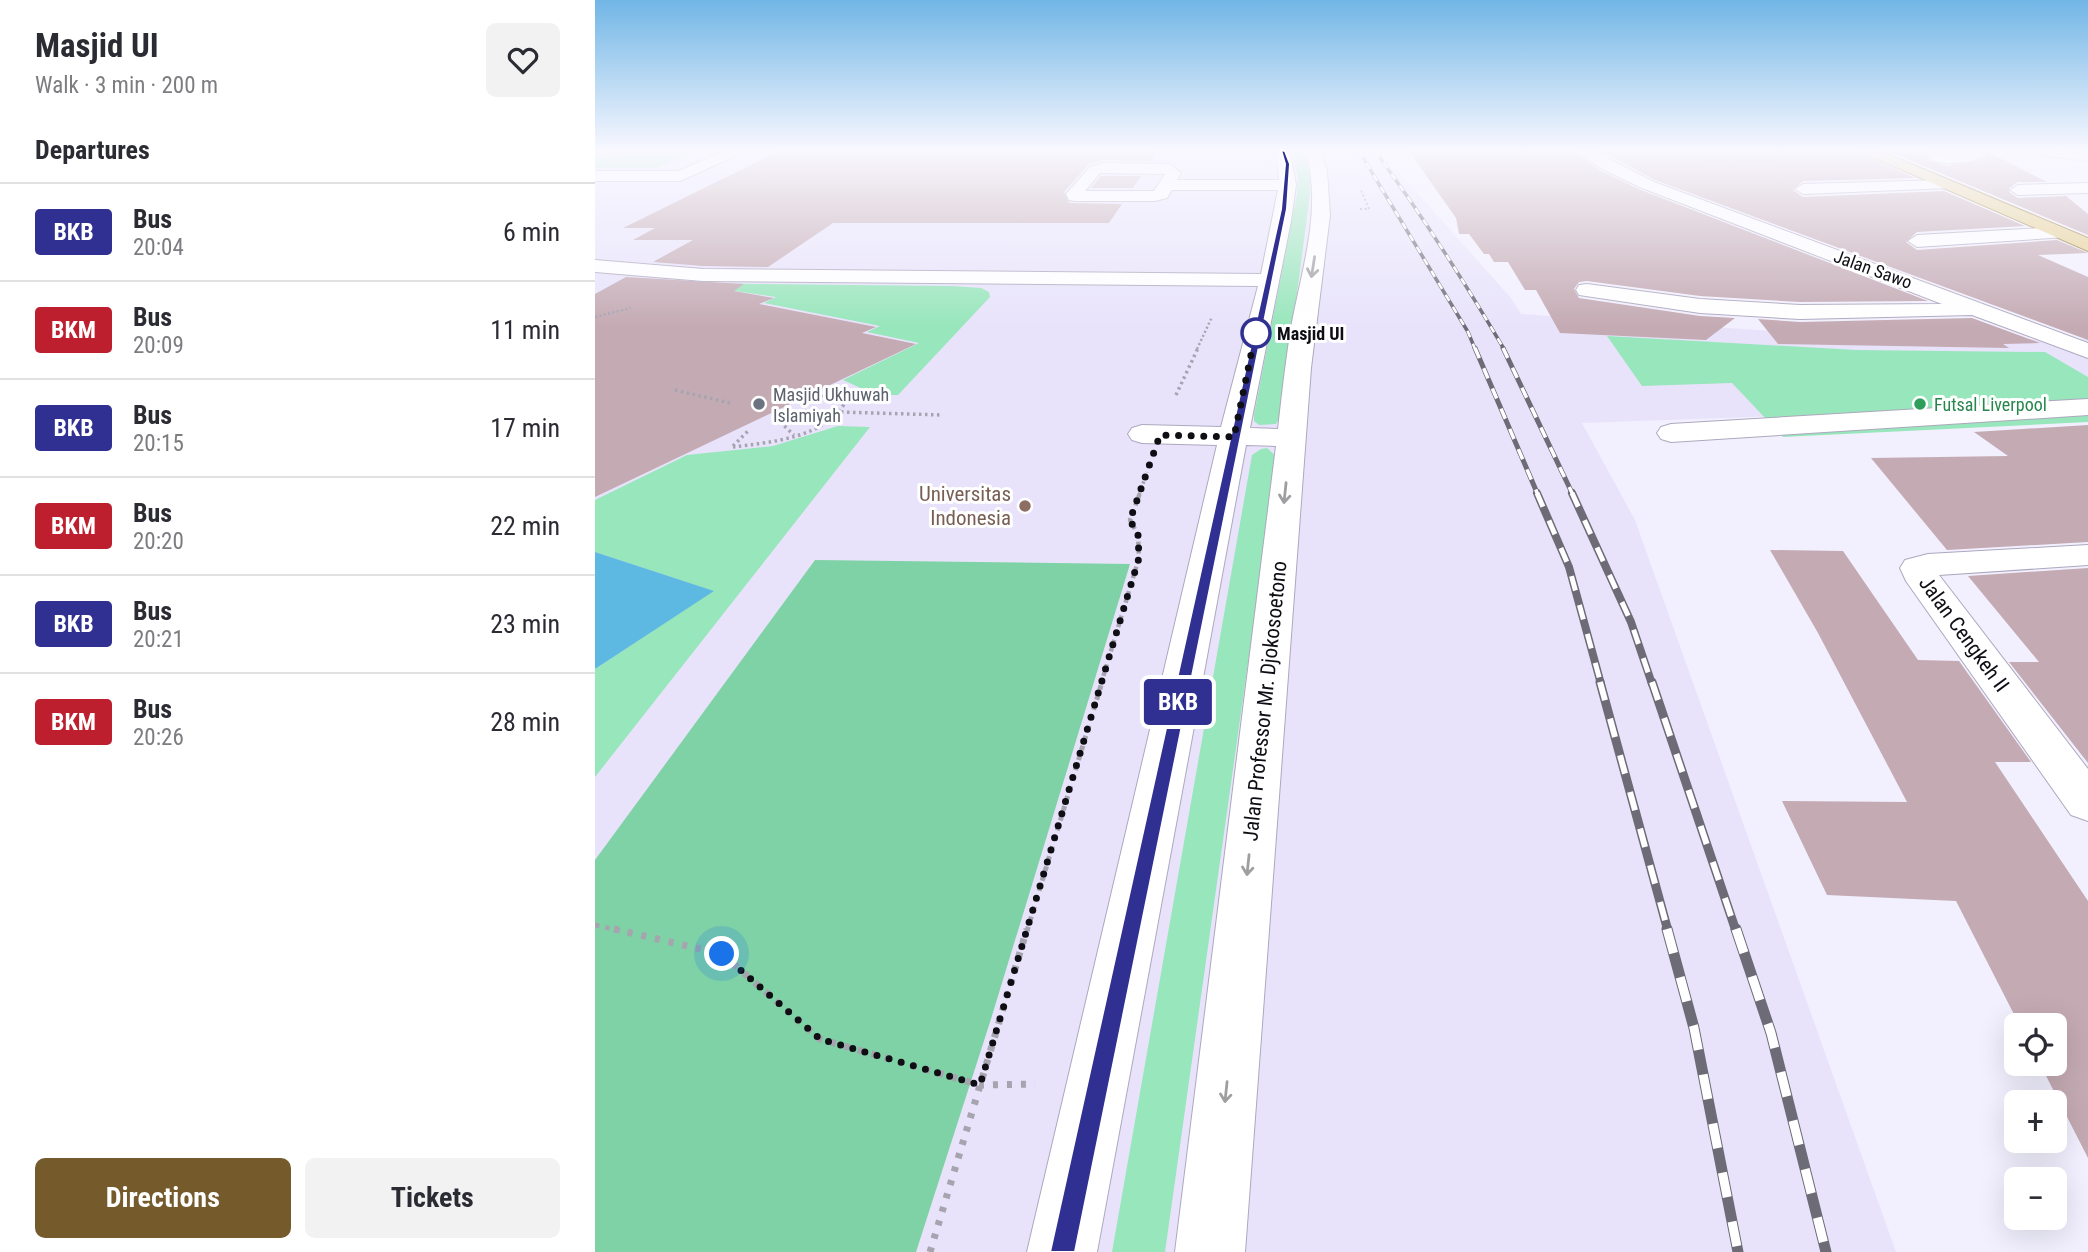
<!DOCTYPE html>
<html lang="en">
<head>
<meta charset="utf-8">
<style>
	body { margin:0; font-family:"Roboto Condensed",sans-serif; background:#f2f2f3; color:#2b2b33; height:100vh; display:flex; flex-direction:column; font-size:26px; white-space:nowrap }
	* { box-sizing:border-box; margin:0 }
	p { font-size:23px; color:#7c7c81 }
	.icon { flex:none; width:38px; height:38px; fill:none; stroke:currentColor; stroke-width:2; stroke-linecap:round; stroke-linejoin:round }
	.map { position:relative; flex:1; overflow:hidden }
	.panel { display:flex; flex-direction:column; background:#fff; width:595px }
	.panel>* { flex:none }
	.badge { padding:0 14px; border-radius:5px; font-size:24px; line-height:46px }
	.controls { position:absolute; left:1409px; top:1013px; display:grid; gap:14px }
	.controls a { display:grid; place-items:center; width:63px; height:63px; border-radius:10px; background:#fff; box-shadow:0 7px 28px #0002; font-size:35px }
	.you { position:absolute; width:35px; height:35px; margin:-18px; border:5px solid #fff; border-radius:50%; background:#1a73e8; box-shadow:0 0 0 10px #1a73e833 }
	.map>.badge { position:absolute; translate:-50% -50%; box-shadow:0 0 0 4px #fff }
	h2 { padding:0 35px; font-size:26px; line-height:63px }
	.round { display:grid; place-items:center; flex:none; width:74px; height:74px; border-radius:10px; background:#f2f2f3 }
	.head { display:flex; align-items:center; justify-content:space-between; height:119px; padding:0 35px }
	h1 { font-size:33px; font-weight:700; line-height:52px }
	.button { display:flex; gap:14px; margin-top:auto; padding:14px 35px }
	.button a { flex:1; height:80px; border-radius:10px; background:#755b2c; color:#fff; font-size:28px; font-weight:700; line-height:80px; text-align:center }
	.button a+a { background:#f2f2f3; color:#2b2b33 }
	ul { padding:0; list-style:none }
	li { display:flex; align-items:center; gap:21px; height:98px; padding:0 35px; border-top:2px solid #e1e1e2 }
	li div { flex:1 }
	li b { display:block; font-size:26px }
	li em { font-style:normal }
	li .badge { min-width:77px; font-weight:700; text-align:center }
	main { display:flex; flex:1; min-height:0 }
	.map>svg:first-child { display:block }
	.built { fill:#e8e3fb }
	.green { fill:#98e6bb }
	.forest { fill:#7fd2a5 }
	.water { fill:#5eb9e2 }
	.building { fill:#c4aab3 }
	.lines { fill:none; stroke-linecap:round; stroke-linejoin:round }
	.minor-casing { stroke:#ada8be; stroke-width:2 }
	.major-casing { stroke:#907730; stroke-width:2 }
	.path-far5 { stroke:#a5a4af; stroke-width:2; stroke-dasharray:2 2.5; stroke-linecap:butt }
	.path-far4 { stroke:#a5a4af; stroke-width:2.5; stroke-dasharray:2 2.5; stroke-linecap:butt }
	.path-far3 { stroke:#a5a4af; stroke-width:3.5; stroke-dasharray:2.5 3.5; stroke-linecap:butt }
	.path-far2 { stroke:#a5a4af; stroke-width:4.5; stroke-dasharray:3.5 5; stroke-linecap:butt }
	.path-far1 { stroke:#a5a4af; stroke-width:5; stroke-dasharray:4.5 6; stroke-linecap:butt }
	.path { stroke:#a5a4af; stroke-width:7; stroke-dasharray:5 9; stroke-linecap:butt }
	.minor { fill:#fff; fill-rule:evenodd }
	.major { fill:#e6cf8c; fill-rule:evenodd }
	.rail-far4-casing { stroke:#6d6b75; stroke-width:3.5 }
	.rail-far3-casing { stroke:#6d6b75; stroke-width:5 }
	.rail-far2-casing { stroke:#6d6b75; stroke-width:8 }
	.rail-far1-casing { stroke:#6d6b75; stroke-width:9 }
	.rail-casing { stroke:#6d6b75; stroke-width:11 }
	.rail-far4 { stroke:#fff; stroke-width:2.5; stroke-dasharray:7; stroke-linecap:butt }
	.rail-far3 { stroke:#fff; stroke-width:3.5; stroke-dasharray:11; stroke-linecap:butt }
	.rail-far2 { stroke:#fff; stroke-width:5; stroke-dasharray:15; stroke-linecap:butt }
	.rail-far1 { stroke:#fff; stroke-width:6; stroke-dasharray:19; stroke-linecap:butt }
	.rail { stroke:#fff; stroke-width:9; stroke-dasharray:25; stroke-linecap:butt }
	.oneway { stroke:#9f9fa1 }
	.line { fill:#303092; stroke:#fff; stroke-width:2 }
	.walk { stroke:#0f0e15; stroke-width:7; stroke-dasharray:0 12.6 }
	.stop-dot { fill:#fff; stroke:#303092; stroke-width:3.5 }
	.worship-dot { fill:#6b7280; stroke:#fff; stroke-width:2.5 }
	.leisure-dot { fill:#2e9e5b; stroke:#fff; stroke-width:2.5 }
	.education-dot { fill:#8d6e63; stroke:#fff; stroke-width:2.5 }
	.labels { text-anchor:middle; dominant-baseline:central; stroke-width:6; stroke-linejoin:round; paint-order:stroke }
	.far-street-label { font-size:18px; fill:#0f0e15; stroke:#fff }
	.far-stop-label { font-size:18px; font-weight:bold; fill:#0f0e15; stroke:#fff; text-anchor:start }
	.far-worship-label { font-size:18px; fill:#5b616d; stroke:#fff; text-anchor:start }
	.far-leisure-label { font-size:18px; fill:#27864d; stroke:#fff; text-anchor:start }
	.education-label { font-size:21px; fill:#785e54; stroke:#fff; text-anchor:end }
	.street-label { font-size:21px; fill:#0f0e15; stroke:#fff }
</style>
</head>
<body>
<main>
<section class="panel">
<div class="head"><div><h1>Masjid UI</h1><p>Walk · 3 min · 200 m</p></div><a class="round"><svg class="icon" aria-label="heart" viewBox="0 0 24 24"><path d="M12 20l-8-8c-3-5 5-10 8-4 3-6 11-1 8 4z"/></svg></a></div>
<h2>Departures</h2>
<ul>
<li><span class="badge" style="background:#303092;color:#fff">BKB</span><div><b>Bus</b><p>20:04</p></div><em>6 min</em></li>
<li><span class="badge" style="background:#bd1f2e;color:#fff">BKM</span><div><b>Bus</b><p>20:09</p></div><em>11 min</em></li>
<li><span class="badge" style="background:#303092;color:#fff">BKB</span><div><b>Bus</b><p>20:15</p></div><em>17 min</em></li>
<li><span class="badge" style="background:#bd1f2e;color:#fff">BKM</span><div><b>Bus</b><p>20:20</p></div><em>22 min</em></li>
<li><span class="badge" style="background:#303092;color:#fff">BKB</span><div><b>Bus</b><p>20:21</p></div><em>23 min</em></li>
<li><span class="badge" style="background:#bd1f2e;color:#fff">BKM</span><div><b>Bus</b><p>20:26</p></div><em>28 min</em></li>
</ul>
<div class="button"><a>Directions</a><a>Tickets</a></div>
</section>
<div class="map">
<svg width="1493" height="1252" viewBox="0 0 1493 1252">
	<rect width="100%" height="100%" fill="#f2f0fe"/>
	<path class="built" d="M0,151H785L916,298L926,314L1313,340L1493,339V405L987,423L1040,520L1301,1252H0Z"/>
	<path class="green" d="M20,151H102L61,168H0V159Z
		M697,151H709L715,178V194L686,415L681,424L664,425L659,421V415L702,194L703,178Z
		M86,283L357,286L386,288L394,292L395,297L303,395H273L270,390L248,380L324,343L272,332L285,326L169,303L181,297Z
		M1012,336L1261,350L1450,352L1493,377V422L1188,437L1137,383L1047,386Z
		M243,426L275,427L0,777V669L118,591L0,552V500L92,455L178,446Z
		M672,448L682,457L570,1252H517L657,455L666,449Z"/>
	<path class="forest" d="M220,560L535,564L396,1019L321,1252H0V860Z"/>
	<path class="water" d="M0,552L119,591L0,669Z"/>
	<path class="building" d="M184,151H563L556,161L508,160L494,164L469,192L474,203L527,204L514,223H238L173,267L108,266L58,262L98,240H38L60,228H28Z
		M814,151H978L1006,171L1046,190L1333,301L1205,302L1105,296L992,281L984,282L979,289L984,298L1105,316L1140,318L1111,340L965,333L941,290H930L913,262H899L894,254H889L874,234H864L861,218Z
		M1006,151H1261L1320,178L1208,181L1198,190L1208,197L1349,191L1430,226L1322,232L1311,242L1322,250L1462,240L1493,253L1443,255L1493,277V340L1060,180Z
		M1293,151H1339L1332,156V160L1352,166L1384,161L1391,156L1387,151H1391L1452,182H1423L1414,188V192L1423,198L1471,196L1493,214V235Z
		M506,176H546L538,188H496Z
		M31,277L149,284L139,291L179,298L164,304L281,327L267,333L321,344L0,497V294Z
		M1377,318L1445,343L1408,344L1414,348L1183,344L1163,319L1205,322Z
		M1493,425V542L1352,550L1276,458L1413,456L1379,432Z
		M1175,550L1248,551L1323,660L1364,661L1436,762H1400L1493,901V1158L1445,1064H1460V1026H1425L1361,901L1232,895L1187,801L1312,802L1223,633Z
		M1493,568V763L1414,662H1444L1373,576Z"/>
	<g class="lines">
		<defs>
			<path id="minor" d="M130,151H151L85,181H0V171H83Z
				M681,151H695L701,185L696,221L655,428L683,429C687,393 691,357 697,322C708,265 727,209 711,151H725L732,171L735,215L716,368L650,1252H580L681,446L651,445L502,1252H432L622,445L547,443L537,440L533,434L537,428L547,425L626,427L663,286L108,281L0,272V260L108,269L666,274L683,190H577L572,198L560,201H480L474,200L471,194L495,167L508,163L574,164L586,173L582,180H684ZM505,173H508L570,174L559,191H490Z
				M981,151H999L1059,182L1493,343V358L1377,315L1205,319L1105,313L984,295L981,290L984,285L992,284L1105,299L1205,305L1347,304L1047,188L1007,169Z
				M1363,151H1383L1388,156C1379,164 1342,166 1333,158L1340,154Z
				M1439,151L1493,153V161L1446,155Z
				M1349,180L1355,182L1357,185L1355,188L1208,194L1200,189L1208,184Z
				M1493,183V193L1423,195L1415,190L1423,185Z
				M1464,227L1471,229L1473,233L1471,237L1322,247L1313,241L1322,235Z
				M1493,399V415L1076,442L1066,439L1062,433L1066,427L1076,424Z
				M1493,545V565L1344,575L1493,769V821L1476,815L1311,581L1305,568L1310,560L1333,554Z"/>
			<path id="major" d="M1264,151H1285L1493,238V251Z"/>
		</defs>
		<use href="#minor" class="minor-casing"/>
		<use href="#major" class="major-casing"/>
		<path class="path-far5" d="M759,154H794V151
			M1101,163L1186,161
			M765,209H774L766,190"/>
		<path class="path-far4" d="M0,317L36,308
			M602,349L617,317"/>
		<path class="path-far3" d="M80,390L135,403
			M581,395L603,348
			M210,411L348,415
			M185,422L199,435
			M138,446L153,431
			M138,447C176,442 233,438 252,399L246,391L213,401
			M544,495L552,472"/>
		<path class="path-far2" d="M506,684L544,558L543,535L535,520L545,493"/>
		<path class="path-far1" d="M0,925L26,931
			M432,931L507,682"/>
		<path class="path" d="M19,929L127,954L225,1039L385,1085L440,1084
			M335,1252L432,929"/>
		<use href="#minor" class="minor"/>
		<use href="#major" class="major"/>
		<defs>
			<path id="rail-far4" d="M764,151L873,332L880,349
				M780,151C827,215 869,281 909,349"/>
			<path id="rail-far3" d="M880,348L943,495
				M908,348L978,495"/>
			<path id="rail-far2" d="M942,493L974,567L1006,684
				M977,493L1036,622L1057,684"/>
			<path id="rail-far1" d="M1005,682L1073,931
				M1057,682L1141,931"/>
			<path id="rail" d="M1072,929L1099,1028L1143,1252
				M1141,929L1176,1033L1231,1252"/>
		</defs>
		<use href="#rail-far4" class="rail-far4-casing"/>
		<use href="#rail-far3" class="rail-far3-casing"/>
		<use href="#rail-far2" class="rail-far2-casing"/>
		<use href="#rail-far1" class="rail-far1-casing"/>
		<use href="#rail" class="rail-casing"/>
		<use href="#rail-far4" class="rail-far4"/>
		<use href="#rail-far3" class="rail-far3"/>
		<use href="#rail-far2" class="rail-far2"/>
		<use href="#rail-far1" class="rail-far1"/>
		<use href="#rail" class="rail"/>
	</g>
	<defs><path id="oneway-shaft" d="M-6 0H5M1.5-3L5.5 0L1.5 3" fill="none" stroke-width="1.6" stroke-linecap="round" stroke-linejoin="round" transform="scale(1.75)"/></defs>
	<g class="oneway">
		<use href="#oneway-shaft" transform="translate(718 267) rotate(99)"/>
		<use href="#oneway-shaft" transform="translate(690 493) rotate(96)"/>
		<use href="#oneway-shaft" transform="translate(653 865) rotate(96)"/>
		<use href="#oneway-shaft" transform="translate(631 1092) rotate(96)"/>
	</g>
	<linearGradient id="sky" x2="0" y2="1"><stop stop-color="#71b6e6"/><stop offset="0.46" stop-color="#f9f8ff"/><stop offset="1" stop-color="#f9f8ff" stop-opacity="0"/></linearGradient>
	<rect width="1493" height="327" fill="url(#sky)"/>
	<path class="line" d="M686,150L690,151L695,164L692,209L480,1252H455L686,209L690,164Z"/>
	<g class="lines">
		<path class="walk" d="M127,954L225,1039L385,1085L544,558L543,535L535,520L565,435L639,437L662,326L661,333"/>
	</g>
	<circle class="stop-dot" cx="661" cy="333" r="14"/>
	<circle class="worship-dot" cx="164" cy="404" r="7"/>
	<circle class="leisure-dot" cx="1325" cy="404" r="7"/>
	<circle class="education-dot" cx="430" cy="506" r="7"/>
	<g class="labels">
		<g class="far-street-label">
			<text transform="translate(1278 269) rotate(20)">Jalan Sawo</text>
		</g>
		<g class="far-stop-label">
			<text x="682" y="333">Masjid UI</text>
		</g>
		<g class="far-worship-label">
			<text x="178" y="394">Masjid Ukhuwah<tspan x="178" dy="21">Islamiyah</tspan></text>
		</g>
		<g class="far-leisure-label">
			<text x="1339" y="404">Futsal Liverpool</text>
		</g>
		<g class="education-label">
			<text x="416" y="494">Universitas<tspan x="416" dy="24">Indonesia</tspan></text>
		</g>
		<g class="street-label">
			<text transform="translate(1369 634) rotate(54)">Jalan Cengkeh II</text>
			<text transform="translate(670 701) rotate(-84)">Jalan Professor Mr. Djokosoetono</text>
		</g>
	</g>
</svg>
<div class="controls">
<a><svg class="icon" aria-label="locate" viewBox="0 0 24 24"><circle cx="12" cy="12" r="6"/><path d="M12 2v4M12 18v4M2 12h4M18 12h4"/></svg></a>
<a>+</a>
<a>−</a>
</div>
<div class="you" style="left:127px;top:954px"></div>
<b class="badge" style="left:583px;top:702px;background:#303092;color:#fff">BKB</b>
</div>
</main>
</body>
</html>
